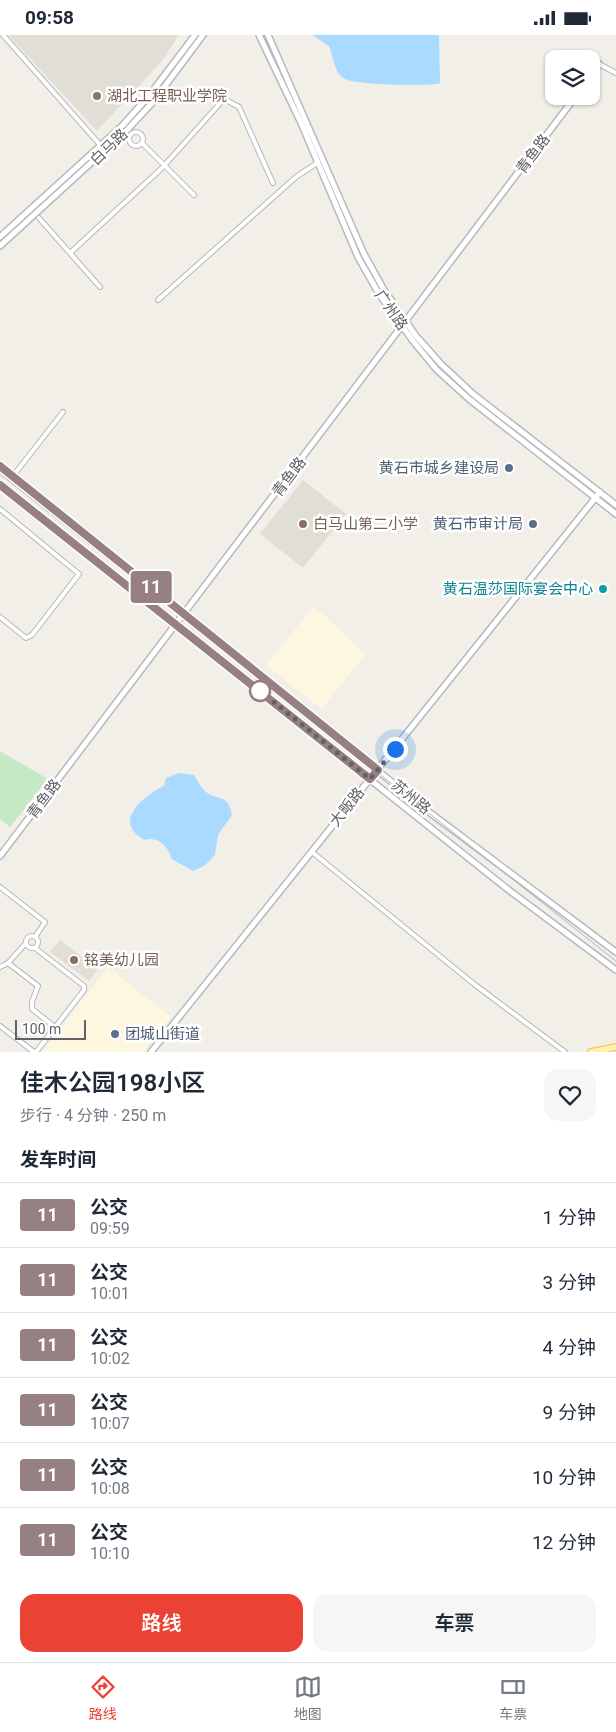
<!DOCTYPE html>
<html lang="zh">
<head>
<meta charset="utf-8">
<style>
	body { margin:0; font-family:Roboto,"Noto Sans SC",sans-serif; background:#f6f6f7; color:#1f2937; height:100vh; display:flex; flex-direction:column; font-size:19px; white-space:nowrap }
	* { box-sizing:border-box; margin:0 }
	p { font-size:16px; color:#747a83 }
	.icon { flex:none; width:28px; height:28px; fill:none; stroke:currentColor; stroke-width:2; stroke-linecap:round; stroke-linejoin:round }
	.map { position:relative; height:1017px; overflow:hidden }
	.drawer { display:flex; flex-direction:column; background:#fff; flex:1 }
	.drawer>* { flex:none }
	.badge { padding:0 10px; border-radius:4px; font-size:18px; line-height:32px }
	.controls { position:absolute; left:545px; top:15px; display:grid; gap:10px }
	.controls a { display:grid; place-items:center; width:55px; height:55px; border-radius:10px; background:#fff; box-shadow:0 1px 4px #0004; font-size:25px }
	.scale { position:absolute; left:15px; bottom:12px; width:71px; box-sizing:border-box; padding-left:5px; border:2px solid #5f6368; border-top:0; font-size:14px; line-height:18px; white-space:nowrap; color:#5f6368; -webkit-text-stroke:4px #fff; paint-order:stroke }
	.you { position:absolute; width:25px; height:25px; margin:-12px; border:4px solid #fff; border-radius:50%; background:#1a73e8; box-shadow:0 0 0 8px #1a73e833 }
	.map>.badge { position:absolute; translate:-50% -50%; box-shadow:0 0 0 2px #fff }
	h2 { padding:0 20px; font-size:19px; line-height:45px }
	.round { display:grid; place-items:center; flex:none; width:52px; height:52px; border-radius:15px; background:#f6f6f7 }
	.overview { display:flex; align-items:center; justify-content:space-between; height:85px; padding:0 20px }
	h1 { font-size:24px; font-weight:600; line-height:38px }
	.button { display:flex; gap:10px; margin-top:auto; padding:10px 20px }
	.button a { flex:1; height:58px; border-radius:15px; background:#ea4335; color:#fff; font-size:20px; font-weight:600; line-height:58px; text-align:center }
	.button a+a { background:#f6f6f7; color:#1f2937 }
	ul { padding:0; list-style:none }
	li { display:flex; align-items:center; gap:15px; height:65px; padding:0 20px; border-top:1px solid #e0e1e3 }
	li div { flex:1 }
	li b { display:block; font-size:19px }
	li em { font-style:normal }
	li .badge { min-width:55px; font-weight:700; text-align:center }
	.status { display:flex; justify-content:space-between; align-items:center; height:35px; padding:0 25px; background:#fff; direction:ltr }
	.status svg { height:14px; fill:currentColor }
	.tabs { display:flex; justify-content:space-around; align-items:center; height:70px; border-top:1px solid #e0e1e3; background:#fff; font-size:14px; color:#747a83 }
	.tabs a { display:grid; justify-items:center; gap:2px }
	.tabs .current { color:#ea4335 }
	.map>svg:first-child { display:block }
	.commercial { fill:#fef7e0 }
	.education { fill:#e1ded6 }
	.green { fill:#c5e8c5 }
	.water { fill:#aadaff }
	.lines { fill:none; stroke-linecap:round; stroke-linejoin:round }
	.street-casing { stroke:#b5b8bc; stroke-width:6 }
	.secondary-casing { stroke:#b6babf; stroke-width:8 }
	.primary-casing { stroke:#f2c960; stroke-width:8 }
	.street { stroke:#fff; stroke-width:4 }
	.secondary { stroke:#fff; stroke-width:5 }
	.primary { stroke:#fff2af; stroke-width:5.5 }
	.tram { stroke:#b6b7b8; stroke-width:1 }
	.line-casing { stroke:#fff; stroke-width:11 }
	.line { stroke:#968082; stroke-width:8 }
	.walk { stroke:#5f6368; stroke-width:5; stroke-dasharray:0 9 }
	.education-dot { fill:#8d6e63; stroke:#fff; stroke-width:2 }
	.service-dot { fill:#5c6f8a; stroke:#fff; stroke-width:2 }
	.culture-dot { fill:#0f9aa8; stroke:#fff; stroke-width:2 }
	.stop-dot { fill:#fff; stroke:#968082; stroke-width:2.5 }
	.labels { text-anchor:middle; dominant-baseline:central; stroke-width:5; stroke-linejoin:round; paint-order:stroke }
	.education-label { font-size:15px; fill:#785e54; stroke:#fff; text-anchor:start }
	.street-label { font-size:15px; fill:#5f6368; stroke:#fff }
	.service-label { font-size:15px; fill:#4e5e75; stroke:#fff; text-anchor:end }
	.culture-label { font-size:15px; fill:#0d838f; stroke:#fff; text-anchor:end }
</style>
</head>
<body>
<div class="status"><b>09:58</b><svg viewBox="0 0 49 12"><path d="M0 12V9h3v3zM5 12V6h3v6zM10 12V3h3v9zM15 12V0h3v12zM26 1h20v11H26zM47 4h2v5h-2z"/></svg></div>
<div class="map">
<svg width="616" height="1017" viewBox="0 0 616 1017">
	<rect width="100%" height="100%" fill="#f1efe8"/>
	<path class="commercial" d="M314,571L365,619L322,674L266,630Z
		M108,932L171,982L143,1017H43Z"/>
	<path class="education" d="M8,0H179L162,26L97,96Z
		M303,445L346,479L303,533L260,499Z
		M60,905L98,934L89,946L50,917Z"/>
	<path class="green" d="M0,716L48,744L10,792L0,784Z"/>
	<path class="water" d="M312,0H439L440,48C429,52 351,50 343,43C334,36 333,21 329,11Z
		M179,738L194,740C198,746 201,753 206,757C219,767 228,758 232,780L218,800L215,820L204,831L193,836L172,824C167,811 159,801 144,805C140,802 134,798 132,794C122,777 152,756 164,751L166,743Z"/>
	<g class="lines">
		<defs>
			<path id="street" d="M3,0L102,112
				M599,29L616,38
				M129 104a7 7 0 1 1 14 0a7 7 0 1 1-14 0Z
				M142,108L194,160
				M39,183L100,252
				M70,218L161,134L224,64L239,72L273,148
				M158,265L296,142L317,128
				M13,441L63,377
				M0,474L79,539L32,600L26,603L0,582
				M312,817L474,949L565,1017
				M0,852L45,887L35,902
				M26 907a6 6 0 1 1 12 0a6 6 0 1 1-12 0Z
				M35,913L84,951V955L36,1017
				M8,928L38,951L32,967V974L55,992
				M0,932L8,928L26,908
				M0,991L34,1017"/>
			<path id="secondary" d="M259,0L301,88L358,222L379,259L413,306L436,334L469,364L616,479
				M268,0L364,219L384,255L416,301L441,329L473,359L616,470
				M591,40L599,29
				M0,202L122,91L148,62L195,0
				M0,211L127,95L153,67L203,0
				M0,431L429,777L616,917
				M0,450L510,856L616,935
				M0,821L576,61
				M151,1017L600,457"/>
			<path id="primary" d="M591,1017L616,1012"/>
		</defs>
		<use href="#street" class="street-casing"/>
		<use href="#secondary" class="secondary-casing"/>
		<use href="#primary" class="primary-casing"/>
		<use href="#street" class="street"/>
		<use href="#secondary" class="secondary"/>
		<use href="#primary" class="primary"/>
		<path class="tram" d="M0,439L616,926"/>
	</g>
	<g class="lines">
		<defs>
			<path id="line" d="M0,431L378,735L370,744L0,450"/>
		</defs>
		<use href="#line" class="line-casing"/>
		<use href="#line" class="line"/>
		<path class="walk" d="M260,656L370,744L395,714"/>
	</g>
	<g class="education-dot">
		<circle cx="97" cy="61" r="5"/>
		<circle cx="303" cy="489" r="5"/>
		<circle cx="74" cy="925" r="5"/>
	</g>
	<g class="service-dot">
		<circle cx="509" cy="433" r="5"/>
		<circle cx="533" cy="489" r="5"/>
		<circle cx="115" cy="999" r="5"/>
	</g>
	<circle class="culture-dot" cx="603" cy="554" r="5"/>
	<circle class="stop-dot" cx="260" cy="656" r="10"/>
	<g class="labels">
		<g class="education-label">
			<text x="107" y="61">湖北工程职业学院</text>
			<text x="313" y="489">白马山第二小学</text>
			<text x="84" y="925">铭美幼儿园</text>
		</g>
		<g class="street-label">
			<text transform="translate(109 112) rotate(-44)">白马路</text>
			<text transform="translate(533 119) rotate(-53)">青鱼路</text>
			<text transform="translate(391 275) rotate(55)">广州路</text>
			<text transform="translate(289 442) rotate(-53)">青鱼路</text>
			<text transform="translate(411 762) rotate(39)">苏州路</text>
			<text transform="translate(44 764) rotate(-53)">青鱼路</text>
			<text transform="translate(347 772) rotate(-51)">大畈路</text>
		</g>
		<g class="service-label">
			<text x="499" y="433">黄石市城乡建设局</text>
			<text x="523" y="489">黄石市审计局</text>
			<text x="125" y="999" text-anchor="start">团城山街道</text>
		</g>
		<g class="culture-label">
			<text x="593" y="554">黄石温莎国际宴会中心</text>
		</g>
	</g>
</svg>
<div class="controls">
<a><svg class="icon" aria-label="layers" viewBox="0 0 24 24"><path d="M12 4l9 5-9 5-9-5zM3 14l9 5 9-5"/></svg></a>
</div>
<div class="scale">100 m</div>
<div class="you" style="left:395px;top:714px"></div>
<b class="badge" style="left:151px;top:552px;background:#968082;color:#fff">11</b>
</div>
<section class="drawer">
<div class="overview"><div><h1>佳木公园198小区</h1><p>步行 · 4 分钟 · 250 m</p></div><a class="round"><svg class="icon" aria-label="heart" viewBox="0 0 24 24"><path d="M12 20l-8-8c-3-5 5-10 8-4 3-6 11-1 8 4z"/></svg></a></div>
<h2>发车时间</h2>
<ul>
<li><span class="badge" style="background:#968082;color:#fff">11</span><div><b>公交</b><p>09:59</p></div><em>1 分钟</em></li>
<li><span class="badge" style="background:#968082;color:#fff">11</span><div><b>公交</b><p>10:01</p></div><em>3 分钟</em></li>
<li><span class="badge" style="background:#968082;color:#fff">11</span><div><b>公交</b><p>10:02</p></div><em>4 分钟</em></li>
<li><span class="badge" style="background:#968082;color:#fff">11</span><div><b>公交</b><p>10:07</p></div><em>9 分钟</em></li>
<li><span class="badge" style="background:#968082;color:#fff">11</span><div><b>公交</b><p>10:08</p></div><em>10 分钟</em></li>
<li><span class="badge" style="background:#968082;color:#fff">11</span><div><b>公交</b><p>10:10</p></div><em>12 分钟</em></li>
</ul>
<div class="button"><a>路线</a><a>车票</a></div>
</section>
<nav class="tabs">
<a class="current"><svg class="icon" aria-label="directions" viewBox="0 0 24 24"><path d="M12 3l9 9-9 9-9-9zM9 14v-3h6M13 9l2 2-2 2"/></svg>路线</a>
<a><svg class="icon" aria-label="map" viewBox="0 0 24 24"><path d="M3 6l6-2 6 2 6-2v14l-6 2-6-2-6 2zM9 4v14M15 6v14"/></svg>地图</a>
<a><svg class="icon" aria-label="tickets" viewBox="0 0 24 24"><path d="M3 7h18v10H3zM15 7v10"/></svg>车票</a>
</nav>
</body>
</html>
